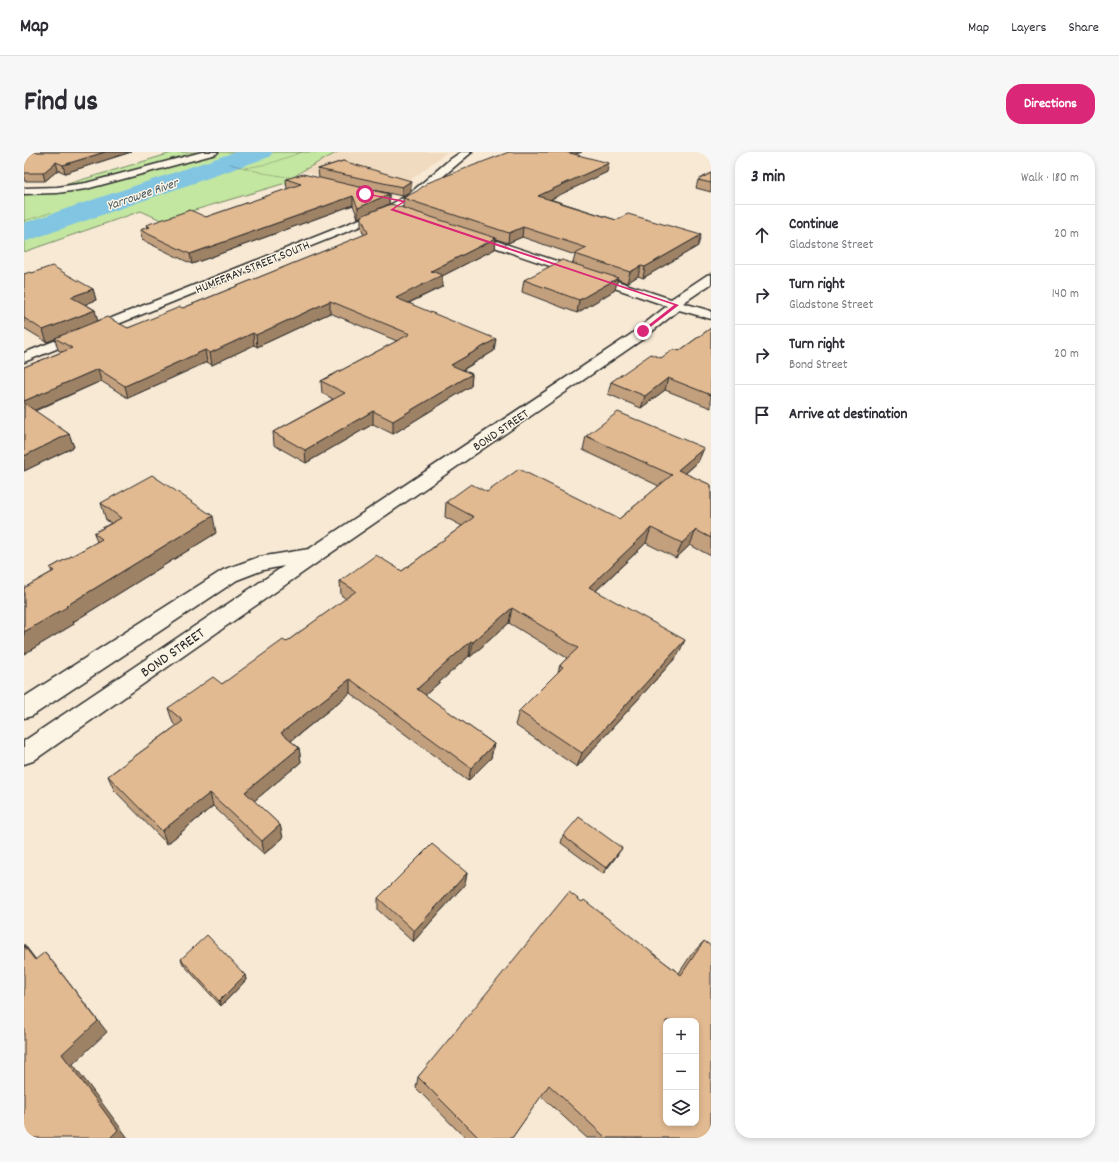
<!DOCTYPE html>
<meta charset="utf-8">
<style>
body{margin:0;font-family:Dekko,sans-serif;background:#f7f7f7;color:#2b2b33}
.controls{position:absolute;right:12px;bottom:12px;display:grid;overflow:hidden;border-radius:8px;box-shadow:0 2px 6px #0003}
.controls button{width:36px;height:36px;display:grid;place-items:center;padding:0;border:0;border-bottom:1px solid #e1e1e2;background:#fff;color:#2b2b33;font:20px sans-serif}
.stop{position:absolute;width:12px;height:12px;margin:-9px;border:3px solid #db2777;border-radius:50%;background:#fff}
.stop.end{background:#db2777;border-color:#fff;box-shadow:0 1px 4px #0008}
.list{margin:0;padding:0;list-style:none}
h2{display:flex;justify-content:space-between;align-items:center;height:52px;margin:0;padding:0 16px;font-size:17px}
h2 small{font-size:13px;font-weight:400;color:#7c7c81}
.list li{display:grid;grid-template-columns:26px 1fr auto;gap:12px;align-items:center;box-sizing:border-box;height:60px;padding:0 16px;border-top:1px solid #e1e1e2}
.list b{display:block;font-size:15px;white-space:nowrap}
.list p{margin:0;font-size:13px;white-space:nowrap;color:#7c7c81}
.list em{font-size:13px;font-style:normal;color:#7c7c81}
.icon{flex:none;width:22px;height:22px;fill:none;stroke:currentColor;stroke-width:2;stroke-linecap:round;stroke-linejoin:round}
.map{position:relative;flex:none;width:687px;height:986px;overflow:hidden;border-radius:16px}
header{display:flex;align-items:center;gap:24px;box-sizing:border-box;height:56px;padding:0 20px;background:#fff;border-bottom:1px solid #e1e1e2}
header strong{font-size:19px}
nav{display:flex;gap:22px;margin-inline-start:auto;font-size:14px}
.intro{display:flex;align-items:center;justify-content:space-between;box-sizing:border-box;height:96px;padding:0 24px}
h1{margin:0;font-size:28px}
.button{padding:10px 18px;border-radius:16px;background:#db2777;color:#fff;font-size:14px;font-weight:700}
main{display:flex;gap:24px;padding:0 24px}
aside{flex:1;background:#fff;border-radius:16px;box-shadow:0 2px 6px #0003}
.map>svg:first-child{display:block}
.built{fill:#f1dbc0}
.green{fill:#c3e6a0;stroke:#786}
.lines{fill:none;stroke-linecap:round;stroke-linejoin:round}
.river{fill:#82c5e3;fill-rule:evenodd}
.minor-casing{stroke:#2b2b2b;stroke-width:3}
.path{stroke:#2b2b2b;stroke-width:1;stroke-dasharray:0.5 1.5;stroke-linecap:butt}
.minor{fill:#fcf5e5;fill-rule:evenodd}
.wall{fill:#c2a07e;stroke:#2b2b2b}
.shaded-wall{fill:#9e8266;stroke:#2b2b2b}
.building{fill:#e2ba92;stroke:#2b2b2b;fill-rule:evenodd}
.route{fill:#db2777}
.labels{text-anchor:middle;stroke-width:3;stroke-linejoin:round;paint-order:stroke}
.far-water-label{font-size:13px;font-style:italic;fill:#455962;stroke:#fcf5e5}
.far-street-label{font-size:13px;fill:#2b2b2b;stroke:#fcf5e5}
.street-label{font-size:15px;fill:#2b2b2b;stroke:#fcf5e5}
</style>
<header>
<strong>Map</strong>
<nav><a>Map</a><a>Layers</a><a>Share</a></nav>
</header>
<div class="intro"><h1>Find us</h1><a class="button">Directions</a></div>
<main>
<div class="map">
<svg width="687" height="986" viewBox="0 0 687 986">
<rect width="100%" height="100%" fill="#f7e9d4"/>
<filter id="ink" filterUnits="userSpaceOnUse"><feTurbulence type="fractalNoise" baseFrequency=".025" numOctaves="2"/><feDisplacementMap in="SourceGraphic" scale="8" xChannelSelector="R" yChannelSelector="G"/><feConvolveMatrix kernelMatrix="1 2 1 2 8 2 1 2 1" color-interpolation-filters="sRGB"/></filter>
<g filter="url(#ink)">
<!-- built -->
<path class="built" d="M 314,0 L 423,0 L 366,44 L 278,19 Z"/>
<!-- green -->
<path class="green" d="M 151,0 L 314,0 L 278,19 L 262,31 L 137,68 L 117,59 L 0,100 L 0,41 L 30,36 Z"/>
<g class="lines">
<!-- river -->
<path class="river" d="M 211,0 L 249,0 L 245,5 L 0,90 L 0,71 Z"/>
<defs>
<path id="minor" d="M 178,0 L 194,0 L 192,2 L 62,37 L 33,41 L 0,42 L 0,36 L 33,35 L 62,31 Z
M 437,0 L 448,0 L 392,47 L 359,65 L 0,210 L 0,201 L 351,61 L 384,43 L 424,9 Z
M 442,79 L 647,147 L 683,123 L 687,122 L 687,132 L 659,151 L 687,159 L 687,167 L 655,158 L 616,189 L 304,403 L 9,609 L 0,612 L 0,589 L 260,414 L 239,418 L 213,428 L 8,564 L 0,566 L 0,545 L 199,418 L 235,405 L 285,397 L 606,183 L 643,154 L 438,84 L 436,82 L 438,80 Z"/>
</defs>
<!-- minor casing -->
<use href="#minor" class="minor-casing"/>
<!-- path -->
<path class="path" d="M 206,12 L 239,21 L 270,26
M 221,16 L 244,12 L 278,0
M 0,69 L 28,60"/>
<!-- minor -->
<use href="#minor" class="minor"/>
</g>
<!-- wall -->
<path class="wall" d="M 0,0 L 107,0 L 41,21 L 34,18 L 21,29 L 0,29 Z
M 551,2 L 583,20 L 526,47 L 674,94 L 619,126 L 614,124 L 603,131 L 593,127 L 591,138 L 553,161 L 498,140 L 500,128 L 549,111 L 551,103 L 498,85 L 484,91 L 472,87 L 471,97 L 418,124 L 418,135 L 385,151 L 470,199 L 439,218 L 448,222 L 447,234 L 369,282 L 349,272 L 282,311 L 250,293 L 249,280 L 309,247 L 298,241 L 297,229 L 373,189 L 306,161 L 233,195 L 230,193 L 188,213 L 183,210 L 104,246 L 77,229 L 11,259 L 45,282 L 50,295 L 0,319 L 0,215 L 38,200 L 34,198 L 31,187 L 23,190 L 0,176 L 0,122 L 8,121 L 69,137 L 72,148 L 61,152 L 71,158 L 73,169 L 104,176 L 159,156 L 340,83 L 337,75 L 337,65 L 334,66 L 329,53 L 168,112 L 118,88 L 116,78 L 123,76 L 122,73 L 182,65 L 264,37 L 263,37 L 262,27 L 295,26 L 294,17 L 319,9 L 387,39 L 378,44 L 336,35 L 365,42 L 365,52 L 346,61 L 379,56 L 379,46 Z
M 687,21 L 687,40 L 672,36 L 674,28 Z
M 687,176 L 687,256 L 641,238 L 617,256 L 584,242 L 587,230 L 637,206 L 655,199 Z
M 562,284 L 680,296 L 674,310 L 661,322 L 687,333 L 687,404 L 666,393 L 652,406 L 622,391 L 572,439 L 654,503 L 553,615 L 491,573 L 495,559 L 534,520 L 536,513 L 543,506 L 485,471 L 446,505 L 445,504 L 401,543 L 470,592 L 467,606 L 444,629 L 326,541 L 267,589 L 275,596 L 277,610 L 230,649 L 256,673 L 259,686 L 240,702 L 189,654 L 143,692 L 90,638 L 84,624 L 152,574 L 149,571 L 144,556 L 198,532 L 262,490 L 322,447 L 317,443 L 316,429 L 378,419 L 438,374 L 421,365 L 422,350 L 463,340 L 595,367 L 635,334 L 559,298 Z
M 77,351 L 192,381 L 49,470 L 50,472 L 0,502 L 0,436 L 28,420 L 26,416 L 73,390 L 70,381 L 87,371 L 82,368 Z
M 539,684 L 594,702 L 579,722 L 537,691 Z
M 443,721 L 441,732 L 389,790 L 354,758 L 354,746 Z
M 558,750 L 655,821 L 667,803 L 680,789 L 687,986 L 563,986 L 517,944 L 488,986 L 441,986 L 392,936 L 394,925 Z
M 157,807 L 221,823 L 222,828 L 197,854 L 159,812 Z"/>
<!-- shaded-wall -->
<path class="shaded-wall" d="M 81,0 L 107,0 L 41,21 L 39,13 Z
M 539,0 L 558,0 L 538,7 Z
M 32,10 L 34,18 L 21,29 L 19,21 Z
M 585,11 L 583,20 L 513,54 L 514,44 Z
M 387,29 L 387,39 L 378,44 L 378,35 Z
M 365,42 L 365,52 L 334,66 L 334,56 Z
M 329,44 L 329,53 L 168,112 L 166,102 Z
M 499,75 L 498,85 L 484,91 L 485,81 Z
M 677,83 L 674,94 L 619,126 L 621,115 Z
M 472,86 L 471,97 L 418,124 L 418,135 L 371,157 L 372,146 L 407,119 Z
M 617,114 L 614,124 L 603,131 L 606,120 Z
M 594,126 L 591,138 L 553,161 L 555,148 Z
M 69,137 L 72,148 L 50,157 L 47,145 Z
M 306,149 L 306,161 L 233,195 L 232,183 Z
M 71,158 L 74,170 L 31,186 L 31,187 L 23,190 L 19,178 Z
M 229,181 L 230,193 L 188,213 L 186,201 Z
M 472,187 L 470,199 L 426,225 L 427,213 Z
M 181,198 L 183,210 L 104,246 L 101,234 Z
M 74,217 L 77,229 L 2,262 L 0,256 L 0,249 Z
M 448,222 L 447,234 L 369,282 L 369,269 Z
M 644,226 L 641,238 L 617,256 L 621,244 Z
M 349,259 L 349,272 L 282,311 L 281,298 Z
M 45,282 L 50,295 L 0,319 L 0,304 Z
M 680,296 L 674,310 L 648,333 L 654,318 Z
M 189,364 L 192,381 L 49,470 L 50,472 L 0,502 L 0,480 L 42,454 Z
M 627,376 L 622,391 L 560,450 L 565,435 Z
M 672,378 L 666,393 L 652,406 L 658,391 Z
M 488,456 L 485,471 L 446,505 L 449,490 Z
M 661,488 L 654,503 L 553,615 L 558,601 Z
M 447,489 L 445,504 L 391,552 L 393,537 Z
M 326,527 L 326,541 L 259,595 L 257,581 Z
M 470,592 L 467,606 L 444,629 L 447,616 Z
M 275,596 L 277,610 L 224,654 L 221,640 Z
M 186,641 L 189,654 L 143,692 L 138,679 Z
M 256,673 L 259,686 L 240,702 L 238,689 Z
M 598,696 L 594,702 L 579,722 L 582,716 Z
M 443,721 L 441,732 L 389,790 L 390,779 Z
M 0,792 L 22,821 L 11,808 L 0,794 Z
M 21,800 L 83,880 L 49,912 L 104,986 L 86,986 L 38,902 Z
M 221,823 L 222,828 L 197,854 L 195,849 Z"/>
<!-- building -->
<path class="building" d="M 0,0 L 81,0 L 39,13 L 32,10 L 19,21 L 0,21 Z
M 485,0 L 542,0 L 585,11 L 514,44 L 592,68 L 604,62 L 677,83 L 621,115 L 617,114 L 606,120 L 551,102 L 563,96 L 499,75 L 485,81 L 379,46 L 393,39 L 403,31 Z
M 319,9 L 387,29 L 378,35 L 294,17 Z
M 687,21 L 687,31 L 674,28 Z
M 279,22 L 365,42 L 334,56 L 329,44 L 166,102 L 116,78 L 126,75 L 122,73 L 166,58 L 182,65 L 277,32 L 262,27 Z
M 367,52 L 472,86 L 407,119 L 418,123 L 372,146 L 472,187 L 427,213 L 448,222 L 369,269 L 349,259 L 281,298 L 249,280 L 321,241 L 297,229 L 386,182 L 306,149 L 232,183 L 229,181 L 186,201 L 181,198 L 101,234 L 74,217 L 0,249 L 0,215 L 48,196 L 31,186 L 83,165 L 104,176 L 156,155 L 159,156 L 344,81 L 337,64 Z
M 538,108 L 594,126 L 555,148 L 500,128 Z
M 28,114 L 69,137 L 47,145 L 71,158 L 19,178 L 0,166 L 0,122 L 6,120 L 8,121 Z
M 687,176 L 687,243 L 644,226 L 621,244 L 587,230 L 627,202 L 637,206 L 650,197 L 655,199 Z
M 0,251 L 45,282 L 0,304 Z
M 594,260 L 680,296 L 654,318 L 687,333 L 687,386 L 672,378 L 658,391 L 627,376 L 565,435 L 661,488 L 558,601 L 495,559 L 539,515 L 536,513 L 554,496 L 488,456 L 449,490 L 447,489 L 393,537 L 470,592 L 447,616 L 326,527 L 257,581 L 275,596 L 221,640 L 256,673 L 238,689 L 186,641 L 138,679 L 84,624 L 159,569 L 144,556 L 189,525 L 198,532 L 259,488 L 262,490 L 332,439 L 316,429 L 352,403 L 378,419 L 450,365 L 422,350 L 447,332 L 463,340 L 495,317 L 595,367 L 648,323 L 562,284 Z
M 128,323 L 189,364 L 42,454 L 43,455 L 0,480 L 0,436 L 30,419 L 26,416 L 78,387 L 70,381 L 97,366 L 77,351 Z
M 555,665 L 598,696 L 582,716 L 539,684 Z
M 408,692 L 443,721 L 390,779 L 354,746 Z
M 545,740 L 558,750 L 560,748 L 657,823 L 680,789 L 687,794 L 687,986 L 582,986 L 525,933 L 488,986 L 455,986 L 394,925 ZM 642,869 L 672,869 L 672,971 L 642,971 Z
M 183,783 L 221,823 L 195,849 L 157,807 Z
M 0,794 L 11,808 L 21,800 L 74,869 L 38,902 L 94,978 L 86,986 L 0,986 Z"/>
</g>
<!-- route -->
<path class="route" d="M 341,41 L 382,49 L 370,57 L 655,153 L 620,180 L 617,180 L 617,179 L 650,153 L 366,58 L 378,50 L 340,42 Z"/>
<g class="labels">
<!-- far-water labels -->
<g class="far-water-label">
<text transform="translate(118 41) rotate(-19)" y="5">Yarrowee River</text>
</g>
<!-- far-street labels -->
<g class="far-street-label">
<text transform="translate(228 114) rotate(-22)" y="5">HUMFFRAY STREET SOUTH</text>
<text transform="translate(476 277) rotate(-34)" y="5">BOND STREET</text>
</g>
<!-- street labels -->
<g class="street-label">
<text transform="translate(148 500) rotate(-35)" y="5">BOND STREET</text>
</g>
</g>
</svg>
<div class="controls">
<button>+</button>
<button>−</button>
<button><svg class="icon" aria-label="layers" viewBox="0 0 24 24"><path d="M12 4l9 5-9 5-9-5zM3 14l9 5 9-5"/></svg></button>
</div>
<div class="stop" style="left:341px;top:42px"></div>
<div class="stop end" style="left:619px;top:179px"></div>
</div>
<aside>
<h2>3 min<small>Walk · 180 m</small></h2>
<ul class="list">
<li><svg class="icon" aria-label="ahead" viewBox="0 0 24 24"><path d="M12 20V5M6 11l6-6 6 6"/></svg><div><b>Continue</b><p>Gladstone Street</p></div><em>20 m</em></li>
<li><svg class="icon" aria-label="right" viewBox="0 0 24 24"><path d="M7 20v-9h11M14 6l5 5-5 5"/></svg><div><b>Turn right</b><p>Gladstone Street</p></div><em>140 m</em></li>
<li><svg class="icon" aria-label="right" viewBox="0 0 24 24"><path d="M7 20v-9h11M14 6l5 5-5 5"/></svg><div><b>Turn right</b><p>Bond Street</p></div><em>20 m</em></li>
<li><svg class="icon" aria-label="arrive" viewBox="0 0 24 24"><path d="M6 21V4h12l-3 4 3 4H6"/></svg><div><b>Arrive at destination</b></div></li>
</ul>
</aside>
</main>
